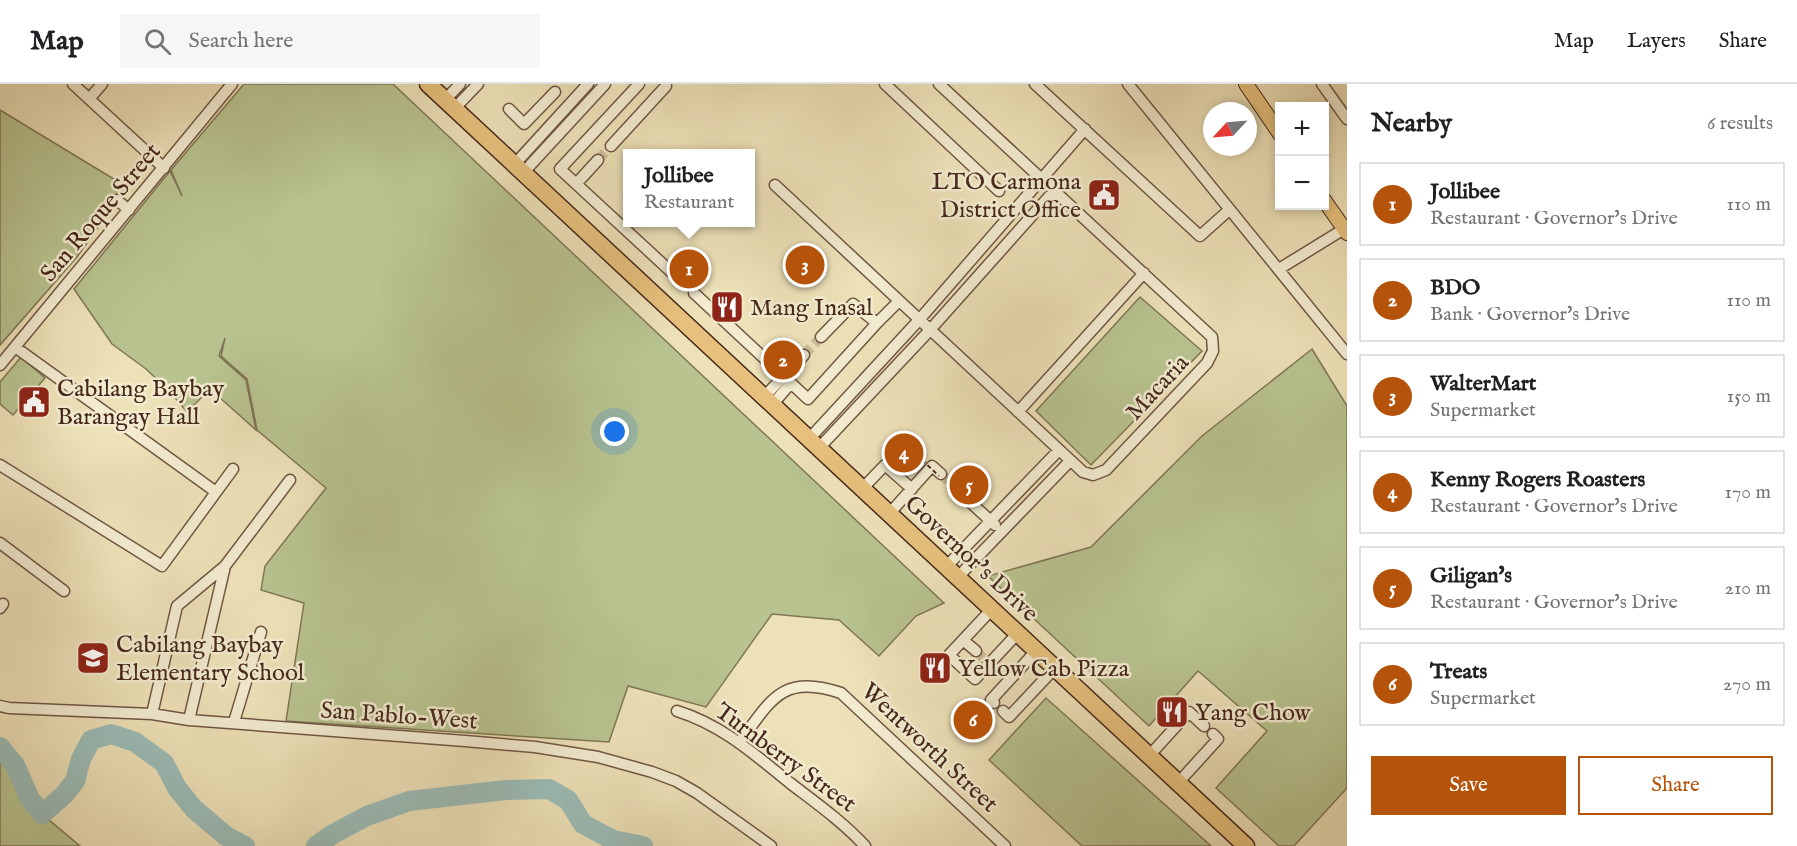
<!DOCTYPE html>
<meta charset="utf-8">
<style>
body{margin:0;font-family:"IM FELL English",serif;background:#f6f6f6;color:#202124}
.controls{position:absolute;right:18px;top:18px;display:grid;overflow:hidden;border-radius:0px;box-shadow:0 3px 9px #0003}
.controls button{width:54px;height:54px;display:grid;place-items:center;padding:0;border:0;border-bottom:2px solid #e0e0e0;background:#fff;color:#202124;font:30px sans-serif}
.compass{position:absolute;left:1203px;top:18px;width:54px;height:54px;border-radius:50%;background:#fff;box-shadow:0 3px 9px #0003;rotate:244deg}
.you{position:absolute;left:615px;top:348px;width:21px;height:21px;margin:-15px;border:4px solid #fff;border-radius:50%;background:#1a73e8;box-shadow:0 0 0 9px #1a73e833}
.badge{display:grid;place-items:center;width:39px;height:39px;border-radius:50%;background:#b45309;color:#fff;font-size:20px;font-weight:700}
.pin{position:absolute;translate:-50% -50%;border:3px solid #fff;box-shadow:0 2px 6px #0006}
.popup{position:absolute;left:623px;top:65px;width:132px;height:78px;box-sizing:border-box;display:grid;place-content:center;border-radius:0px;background:#fff;filter:drop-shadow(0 2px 4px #0005);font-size:20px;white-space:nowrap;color:#757577}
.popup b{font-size:22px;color:#202124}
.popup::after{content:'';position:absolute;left:50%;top:100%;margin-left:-12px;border:12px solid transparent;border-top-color:#fff}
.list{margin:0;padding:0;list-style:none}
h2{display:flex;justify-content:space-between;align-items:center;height:78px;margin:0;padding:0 24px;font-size:26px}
h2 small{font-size:20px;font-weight:400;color:#757577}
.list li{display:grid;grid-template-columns:39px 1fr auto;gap:18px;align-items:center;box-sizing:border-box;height:84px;margin:0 12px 12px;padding:0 12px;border:2px solid #e0e0e0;border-radius:0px}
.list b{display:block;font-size:22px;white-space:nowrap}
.list p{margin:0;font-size:20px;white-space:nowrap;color:#757577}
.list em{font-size:20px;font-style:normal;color:#757577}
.actions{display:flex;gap:12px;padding:18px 24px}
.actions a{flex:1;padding:14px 0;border:2px solid #b45309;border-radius:0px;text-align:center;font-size:21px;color:#b45309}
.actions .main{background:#b45309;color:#fff}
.icon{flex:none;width:33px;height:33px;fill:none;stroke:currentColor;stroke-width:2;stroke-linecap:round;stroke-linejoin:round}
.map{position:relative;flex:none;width:1347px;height:762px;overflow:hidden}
header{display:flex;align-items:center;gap:36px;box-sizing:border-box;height:84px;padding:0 30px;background:#fff;border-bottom:2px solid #e0e0e0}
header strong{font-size:28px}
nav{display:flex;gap:33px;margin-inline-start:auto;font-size:21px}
.search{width:420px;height:54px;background:#f6f6f6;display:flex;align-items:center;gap:15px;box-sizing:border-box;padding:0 21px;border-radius:0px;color:#757577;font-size:22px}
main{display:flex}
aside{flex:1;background:#fff}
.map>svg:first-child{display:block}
.green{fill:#b8c38f;stroke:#807656;stroke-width:1.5}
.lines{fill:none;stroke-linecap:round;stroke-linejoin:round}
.river{stroke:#9bbcb7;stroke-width:20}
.minor-tunnel{stroke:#ccbc99;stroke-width:10;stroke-dasharray:10 5;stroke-linecap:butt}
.minor-casing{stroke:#705643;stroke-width:13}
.major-casing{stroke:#47281c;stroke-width:16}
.highway-casing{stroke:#47281c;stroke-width:19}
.minor{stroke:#f3ecd1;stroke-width:10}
.major{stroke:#e6c07c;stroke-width:14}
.highway{stroke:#e6c07c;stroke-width:16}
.path-bridge{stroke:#47281c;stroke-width:2;stroke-dasharray:4.5 3;stroke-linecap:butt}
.labels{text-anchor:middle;stroke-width:5;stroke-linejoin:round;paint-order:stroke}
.poi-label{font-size:24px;fill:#47281c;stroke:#f3ecd1;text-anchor:start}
.street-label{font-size:24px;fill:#47281c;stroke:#f3ecd1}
</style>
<header>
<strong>Map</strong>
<div class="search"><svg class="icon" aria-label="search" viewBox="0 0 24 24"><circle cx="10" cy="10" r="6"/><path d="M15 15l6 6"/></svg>Search here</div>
<nav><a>Map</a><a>Layers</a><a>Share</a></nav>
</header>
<main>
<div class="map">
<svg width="1347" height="762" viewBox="0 0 1347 762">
<rect width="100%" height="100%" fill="#ede1b8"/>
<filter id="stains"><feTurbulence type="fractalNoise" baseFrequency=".00333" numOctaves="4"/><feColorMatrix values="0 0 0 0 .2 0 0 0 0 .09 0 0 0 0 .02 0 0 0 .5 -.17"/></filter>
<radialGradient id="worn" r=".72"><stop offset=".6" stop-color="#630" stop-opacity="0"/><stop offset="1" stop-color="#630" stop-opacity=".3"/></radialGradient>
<!-- green -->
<path class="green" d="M 244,0 L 393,0 L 944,519 L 916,532 L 879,572 L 839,536 L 772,530 L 706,623 L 628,602 L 609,658 L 286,637 L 304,519 L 261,506 L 265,482 L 326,404 L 257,346 L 247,295 L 221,272 L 225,254 L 219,272 L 246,296 L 256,346 L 210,305 L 187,328 L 170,308 L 146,285 L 112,260 L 74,205 L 170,87 L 182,112 L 171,86 Z
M 0,26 L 127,103 L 77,173 L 0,261 Z
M 1140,213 L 1202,267 L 1091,381 L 1036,327 Z
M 1312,265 L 1347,322 L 1347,704 L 1294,762 L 1279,762 L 1216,704 L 1267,647 L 1198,587 L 1149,642 L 988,492 L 1091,463 L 1202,352 Z
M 21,273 L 45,294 L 13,331 L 0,320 L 0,298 Z
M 1046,614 L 1211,762 L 1082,762 L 989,676 Z
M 0,663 L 15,681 L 30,716 L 42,730 L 80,762 L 0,762 Z"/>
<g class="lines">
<!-- river -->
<path class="river" d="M 0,663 L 15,681 L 30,715 L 42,730 L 64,711 L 75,697 L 81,675 L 91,656 L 111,650 L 135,658 L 164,679 L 177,704 L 194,725 L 226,752 L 245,762
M 316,762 L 333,750 L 367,732 L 409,717 L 506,706 L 549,705 L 568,716 L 583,740 L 613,756 L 643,762"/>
<!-- minor-tunnel -->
<path class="minor-tunnel" d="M 598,76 L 611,62
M 680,196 L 694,209
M 804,271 L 821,253
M 941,390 L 969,417
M 976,567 L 984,575"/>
<defs>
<path id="minor" d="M 73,0 L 164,84
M 639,0 L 560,85 L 680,196
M 885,0 L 999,107
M 1035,0 L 1200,152 L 1229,126
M 1128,0 L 1347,270
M 1322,0 L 1347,35
M 89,15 L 102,0
M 445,16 L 460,0
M 454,25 L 478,0
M 509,25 L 524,40 L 555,8
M 611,62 L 666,2
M 514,81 L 588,0
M 523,89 L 605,0
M 576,100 L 598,76
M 775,101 L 1083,388 L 1093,391 L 1106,386 L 1207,279 L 1213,267 L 1212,253 L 939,0
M 117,116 L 129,126
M 1279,185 L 1344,145
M 694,209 L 808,315 L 877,239 L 853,220 L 821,253
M 877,239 L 899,217
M 15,263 L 216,408
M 0,281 L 232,0
M 764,313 L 804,271
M 772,321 L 791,299
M 1018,328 L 1144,189
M 809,355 L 919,236 L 1085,45
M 819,364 L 930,246 L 1054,107
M 0,381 L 162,482 L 233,385
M 862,405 L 885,381 L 912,405
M 969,417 L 995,441
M 889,430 L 932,382 L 941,390
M 0,459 L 64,507
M 946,483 L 1059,366
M 957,494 L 1070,377
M 0,524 L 3,520
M 992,525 L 949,571 L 975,595 L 1018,549
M 963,556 L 976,567
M 994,619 L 991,616 L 1036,567
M 0,622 L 9,624 L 152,630 L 189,636 L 465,657 L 535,663 L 598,673 L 652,688 L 676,697 L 697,709 L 771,762
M 677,627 C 722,641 754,670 790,699 C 816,719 843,738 865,762
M 1003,627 L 1009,633 L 1055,584
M 152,630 L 177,522 L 225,482 L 290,396
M 189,636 L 225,482
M 234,638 L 261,548
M 739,659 C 771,616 782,589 841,609 L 1005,762
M 1149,672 L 1189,628 L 1204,642
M 1178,699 L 1218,655 L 1213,650"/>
<path id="major" d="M 1246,0 L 1280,50
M 1324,116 L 1347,149"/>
<path id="highway" d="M 428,0 L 1246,762"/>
</defs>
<!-- minor casing -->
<use href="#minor" class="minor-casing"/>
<!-- major casing -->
<use href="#major" class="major-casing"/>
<!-- highway casing -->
<use href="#highway" class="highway-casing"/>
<!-- minor -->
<use href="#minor" class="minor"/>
<!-- major -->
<use href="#major" class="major"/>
<!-- highway -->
<use href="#highway" class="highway"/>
<!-- path-bridge -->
<path class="path-bridge" d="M 922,376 L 939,392"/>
</g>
<!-- icons -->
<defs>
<symbol id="civic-square" viewBox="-11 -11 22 22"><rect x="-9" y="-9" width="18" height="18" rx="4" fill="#8f2418" stroke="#f3ecd1"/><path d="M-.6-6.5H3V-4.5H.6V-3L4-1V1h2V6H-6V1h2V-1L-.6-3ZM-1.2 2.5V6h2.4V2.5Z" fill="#fff"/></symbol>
<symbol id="restaurant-square" viewBox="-11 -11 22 22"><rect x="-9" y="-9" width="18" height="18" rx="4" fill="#8f2418" stroke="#f3ecd1"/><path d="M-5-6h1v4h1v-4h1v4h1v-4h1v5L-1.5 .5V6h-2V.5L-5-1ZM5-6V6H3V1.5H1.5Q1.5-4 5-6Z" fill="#fff"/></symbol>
<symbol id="school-square" viewBox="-11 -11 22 22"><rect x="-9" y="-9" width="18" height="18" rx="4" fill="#8f2418" stroke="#f3ecd1"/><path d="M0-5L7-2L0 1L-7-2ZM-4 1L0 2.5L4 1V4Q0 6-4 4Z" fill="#fff"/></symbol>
</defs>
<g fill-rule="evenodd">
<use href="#civic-square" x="1085" y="92" width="38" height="38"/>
<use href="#restaurant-square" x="708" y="204" width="38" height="38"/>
<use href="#civic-square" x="15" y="299" width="38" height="38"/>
<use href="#school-square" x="74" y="555" width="38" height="38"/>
<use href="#restaurant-square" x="916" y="565" width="38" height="38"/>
<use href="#restaurant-square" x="1153" y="609" width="38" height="38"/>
</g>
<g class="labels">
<!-- poi labels -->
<g class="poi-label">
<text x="1081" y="105" text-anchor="end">LTO Carmona<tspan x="1081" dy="28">District Office</tspan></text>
<text x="750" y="231">Mang Inasal</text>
<text x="57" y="312">Cabilang Baybay<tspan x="57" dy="28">Barangay Hall</tspan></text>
<text x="116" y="568">Cabilang Baybay<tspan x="116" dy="28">Elementary School</tspan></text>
<text x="958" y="592">Yellow Cab Pizza</text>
<text x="1195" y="636">Yang Chow</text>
</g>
<!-- street labels -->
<g class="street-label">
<text transform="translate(100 128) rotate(-50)" y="8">San Roque Street</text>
<text transform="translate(1157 303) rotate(-47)" y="8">Macaria</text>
<text transform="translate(972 474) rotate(43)" y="8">Governor's Drive</text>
<text transform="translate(399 631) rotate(4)" y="8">San Pablo-West</text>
<text transform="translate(930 663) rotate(43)" y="8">Wentworth Street</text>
<text transform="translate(786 673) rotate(36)" y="8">Turnberry Street</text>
</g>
</g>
<rect width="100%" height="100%" filter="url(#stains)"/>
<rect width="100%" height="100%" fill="url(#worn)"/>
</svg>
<div class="controls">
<button>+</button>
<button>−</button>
</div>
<svg class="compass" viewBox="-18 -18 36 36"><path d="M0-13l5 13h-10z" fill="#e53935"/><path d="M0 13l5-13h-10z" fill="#757577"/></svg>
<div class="you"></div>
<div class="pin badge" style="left:689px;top:185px">1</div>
<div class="popup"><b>Jollibee</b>Restaurant</div>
<div class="pin badge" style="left:783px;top:276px">2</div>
<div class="pin badge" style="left:805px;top:181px">3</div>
<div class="pin badge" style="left:904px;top:369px">4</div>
<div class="pin badge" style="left:969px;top:401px">5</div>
<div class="pin badge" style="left:973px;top:636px">6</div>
</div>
<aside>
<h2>Nearby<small>6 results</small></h2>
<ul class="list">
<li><span class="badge">1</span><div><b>Jollibee</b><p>Restaurant · Governor's Drive</p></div><em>110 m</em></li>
<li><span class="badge">2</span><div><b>BDO</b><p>Bank · Governor's Drive</p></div><em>110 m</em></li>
<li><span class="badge">3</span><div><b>WalterMart</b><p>Supermarket</p></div><em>150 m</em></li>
<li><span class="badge">4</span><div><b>Kenny Rogers Roasters</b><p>Restaurant · Governor's Drive</p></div><em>170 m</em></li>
<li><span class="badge">5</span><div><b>Giligan's</b><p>Restaurant · Governor's Drive</p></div><em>210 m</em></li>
<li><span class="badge">6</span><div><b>Treats</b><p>Supermarket</p></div><em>270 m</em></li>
</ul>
<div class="actions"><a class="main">Save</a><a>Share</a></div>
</aside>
</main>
